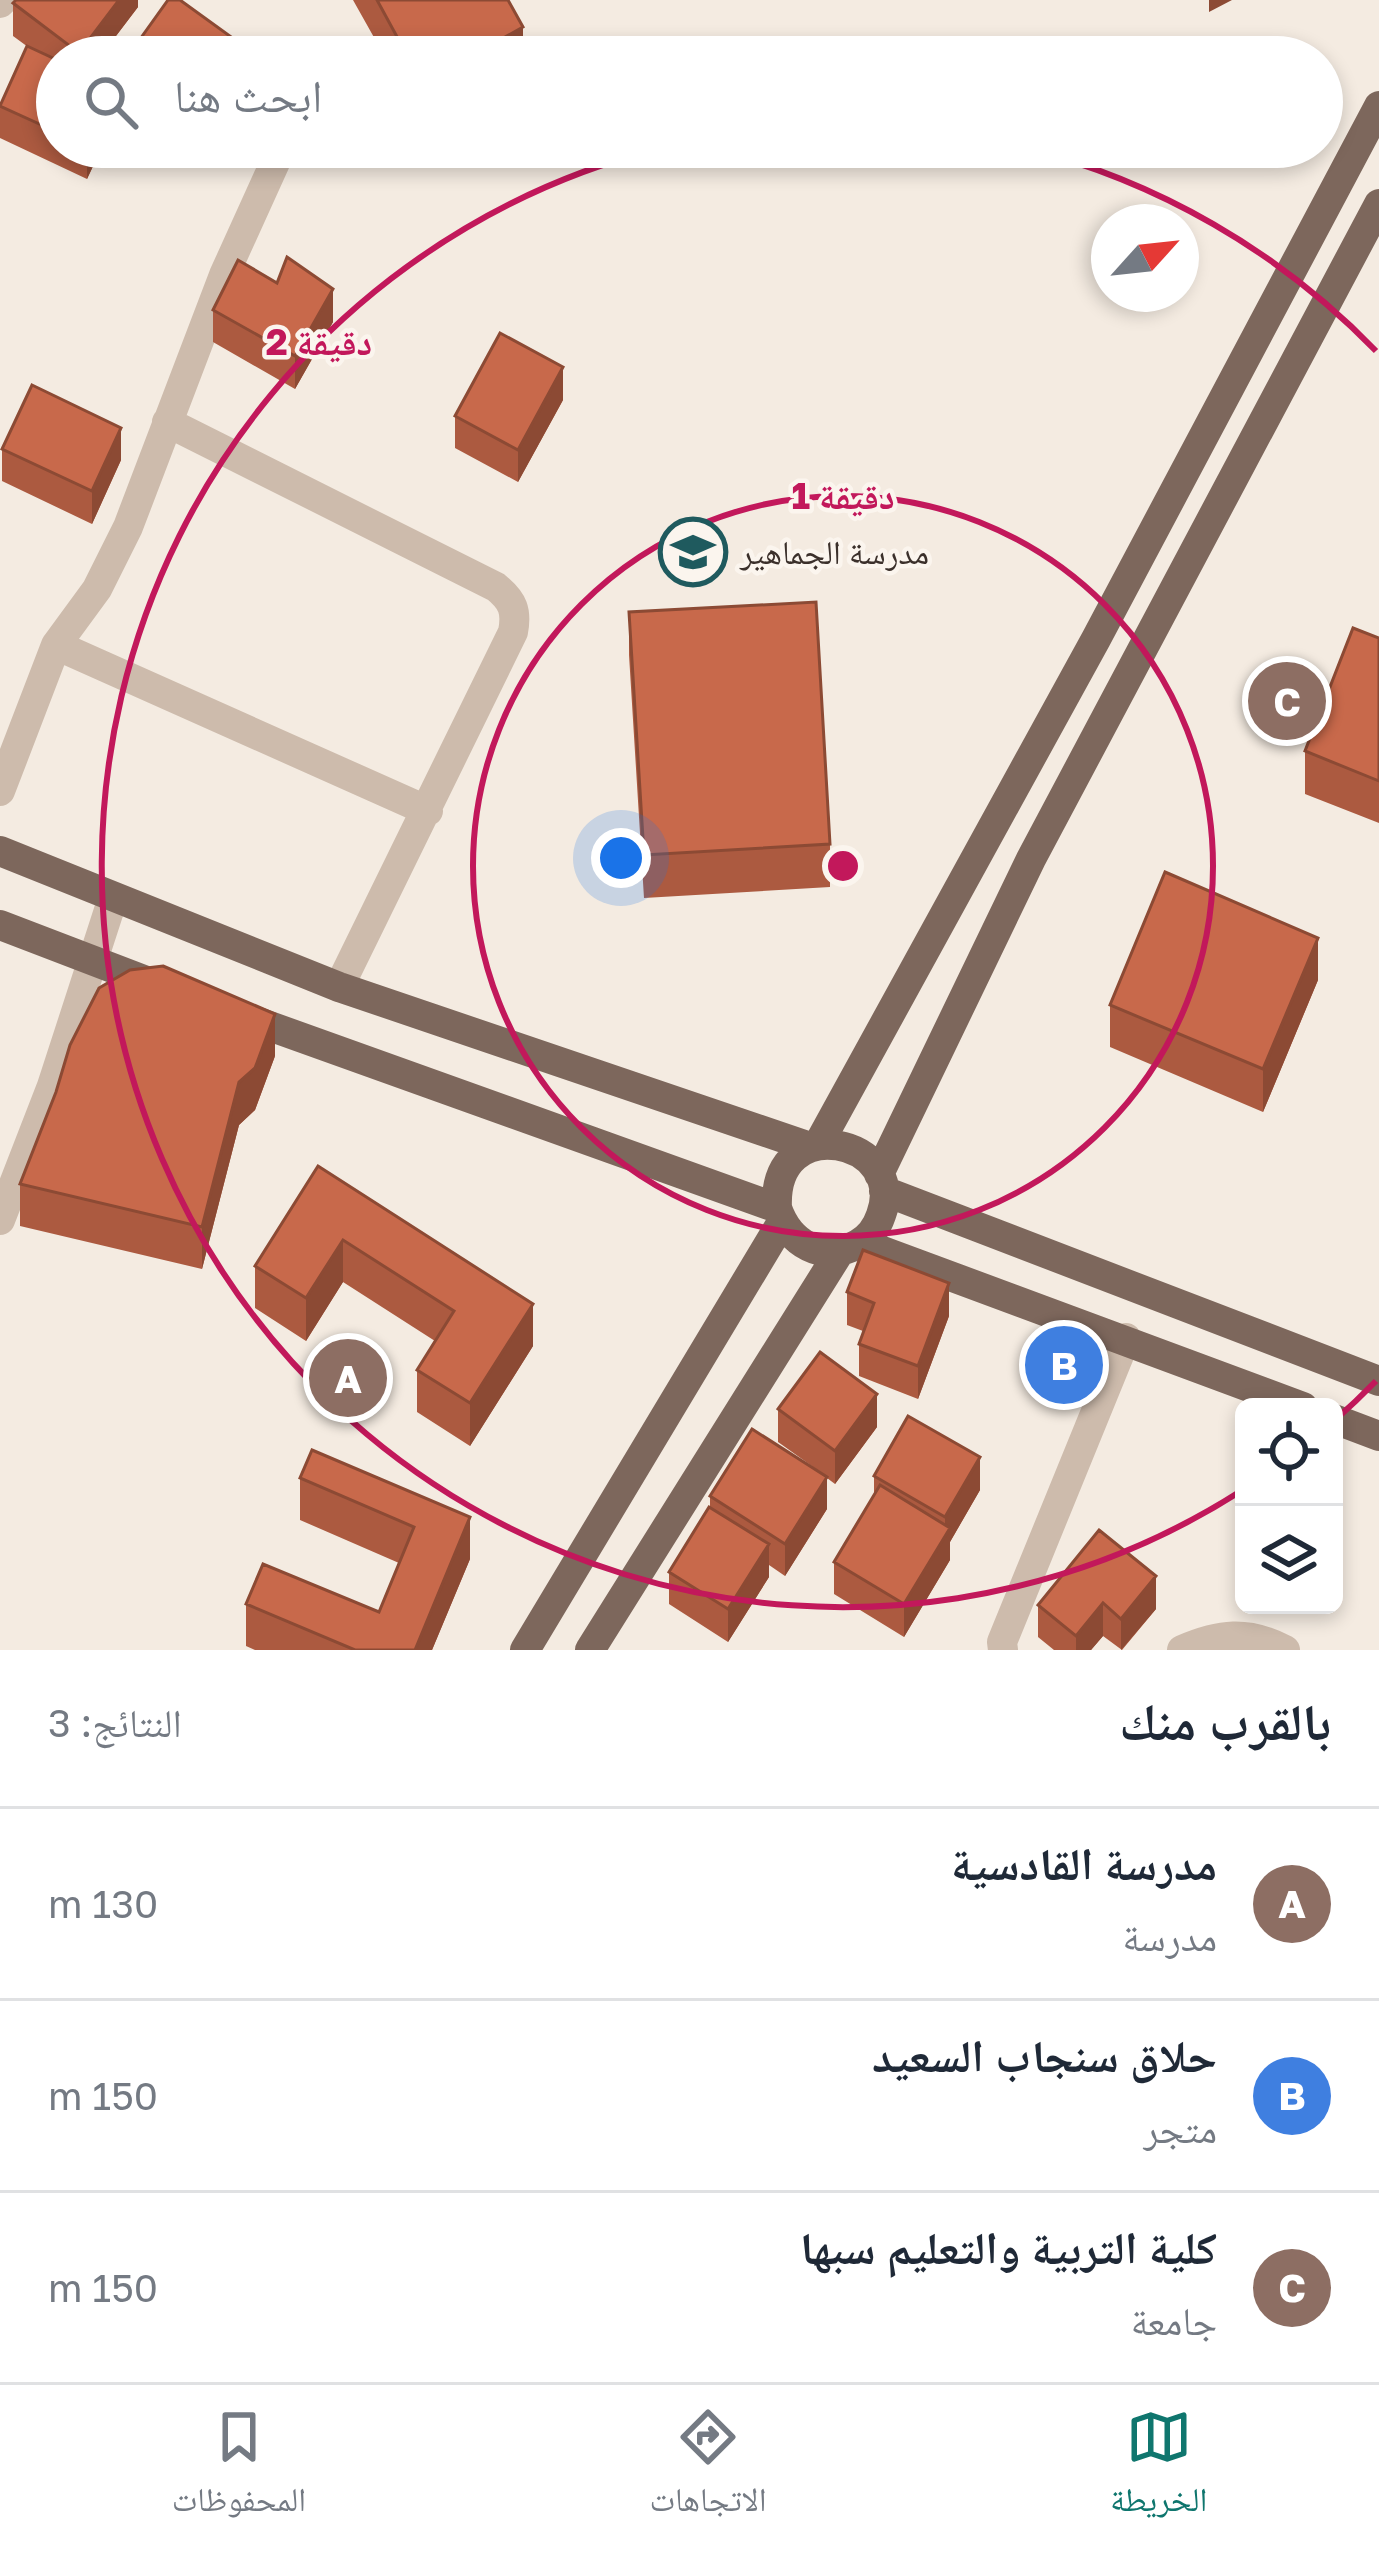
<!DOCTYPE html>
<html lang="ar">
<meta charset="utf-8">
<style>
body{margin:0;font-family:"Golos Text","Noto Naskh Arabic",sans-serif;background:#f2f2f3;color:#1f2937;direction:rtl}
.controls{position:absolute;right:36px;bottom:36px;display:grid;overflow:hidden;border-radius:18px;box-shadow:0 6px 18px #0003}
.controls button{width:108px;height:108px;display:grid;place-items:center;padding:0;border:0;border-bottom:3px solid #e0e1e3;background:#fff;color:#1f2937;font:60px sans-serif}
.compass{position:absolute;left:1091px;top:204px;width:108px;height:108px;border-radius:50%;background:#fff;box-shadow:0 6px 18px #0003;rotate:63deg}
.you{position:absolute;left:621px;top:858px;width:42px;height:42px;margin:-30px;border:9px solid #fff;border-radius:50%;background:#1a73e8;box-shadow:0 0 0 18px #1a73e833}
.badge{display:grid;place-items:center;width:78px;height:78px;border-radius:50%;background:#0f766e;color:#fff;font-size:39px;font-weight:700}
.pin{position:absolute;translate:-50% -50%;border:6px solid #fff;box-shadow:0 3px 12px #0006}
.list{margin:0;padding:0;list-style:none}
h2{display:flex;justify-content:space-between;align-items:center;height:156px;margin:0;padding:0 48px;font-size:51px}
h2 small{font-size:39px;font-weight:400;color:#747a83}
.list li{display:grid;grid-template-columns:78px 1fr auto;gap:36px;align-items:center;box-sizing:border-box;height:192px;padding:0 48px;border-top:3px solid #e0e1e3}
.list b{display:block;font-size:45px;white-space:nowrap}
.list p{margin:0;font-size:39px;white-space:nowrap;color:#747a83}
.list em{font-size:39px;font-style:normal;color:#747a83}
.icon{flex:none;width:66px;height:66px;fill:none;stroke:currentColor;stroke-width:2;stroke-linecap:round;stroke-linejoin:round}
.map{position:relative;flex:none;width:1379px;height:1650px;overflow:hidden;direction:ltr}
.search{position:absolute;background:#fff;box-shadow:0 6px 18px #0003;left:36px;right:36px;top:36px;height:132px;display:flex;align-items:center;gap:30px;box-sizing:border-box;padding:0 42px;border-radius:66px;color:#747a83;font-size:45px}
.sheet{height:732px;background:#fff}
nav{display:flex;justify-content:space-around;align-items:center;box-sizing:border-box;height:168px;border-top:3px solid #e0e1e3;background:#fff;font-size:33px;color:#747a83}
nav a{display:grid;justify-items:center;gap:6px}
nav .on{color:#0f766e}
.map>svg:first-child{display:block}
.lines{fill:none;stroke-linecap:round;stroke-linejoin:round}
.minor{stroke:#cdbbac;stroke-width:30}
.primary{stroke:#7d675c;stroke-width:30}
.wall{fill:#ac5a40}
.shaded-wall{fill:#8c4a34}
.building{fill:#c8694b;stroke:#8c4a34;stroke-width:3}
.ring{fill:none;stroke:#c2185b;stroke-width:6}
.labels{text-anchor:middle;stroke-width:9;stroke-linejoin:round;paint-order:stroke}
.poi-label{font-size:33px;fill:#3b302b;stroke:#fbf5ee;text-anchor:start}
.centre{fill:#c2185b;stroke:#fbf5ee;stroke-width:6}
.ring-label{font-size:36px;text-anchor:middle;font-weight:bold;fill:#c2185b;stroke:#fbf5ee;stroke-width:9;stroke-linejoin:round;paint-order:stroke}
</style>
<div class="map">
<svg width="1379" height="1650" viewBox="0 0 1379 1650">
<rect width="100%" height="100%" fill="#f4ebe1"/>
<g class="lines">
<!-- minor -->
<path class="minor" d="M 0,3 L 3,0
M 167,422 L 496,587 C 513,601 517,611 513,632 L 339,987
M 56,645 L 428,811
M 0,791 L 56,645 L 97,589 L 128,527 L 224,275 L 282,147
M 0,1220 L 52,1086 L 113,898
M 1003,1650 L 1002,1642 L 1126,1338
M 1182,1650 C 1219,1634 1247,1630 1285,1650"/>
<!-- primary -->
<path class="primary" d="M 0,851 L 339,987 L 810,1147
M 0,925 L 162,987
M 236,1014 L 777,1208 C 789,1243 823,1264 858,1244 C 869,1238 877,1227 881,1215 C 909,1139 772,1108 777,1208
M 818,1145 L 1096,639 L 1379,106
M 879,1174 L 1031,859 L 1379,204
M 884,1191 L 1379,1381
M 861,1243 L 1303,1407
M 1334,1419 L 1379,1436
M 525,1650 L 782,1222
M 590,1650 L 840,1251"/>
</g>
<!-- wall -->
<path class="wall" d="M 138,0 L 138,7 L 100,57 L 57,57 L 57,147 L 102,147 L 87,179 L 0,138 L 0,105 L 28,47 L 13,36 L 13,3 Z
M 353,0 L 508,0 L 523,57 L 385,57 Z
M 277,283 L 333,322 L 295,389 L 213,342 L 213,310 Z
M 563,400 L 518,482 L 455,448 L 455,416 Z
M 2,449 L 121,460 L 92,524 L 2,481 Z
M 629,612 L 830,844 L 830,887 L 644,898 L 629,655 Z
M 1379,638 L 1379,823 L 1305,794 L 1305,751 Z
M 1318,980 L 1263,1112 L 1110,1047 L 1110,1005 Z
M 275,1056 L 255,1110 L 239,1125 L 202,1269 L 20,1226 L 20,1184 Z
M 318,1166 L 533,1346 L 470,1446 L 417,1412 L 417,1370 L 435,1341 L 343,1282 L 306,1341 L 255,1308 L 255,1266 Z
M 847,1292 L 949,1316 L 918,1399 L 859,1376 L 859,1344 L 863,1331 L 847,1325 Z
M 778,1409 L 877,1427 L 835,1484 L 827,1478 L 827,1509 L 785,1576 L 769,1565 L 769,1577 L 728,1642 L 669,1604 L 669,1572 L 710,1508 L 710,1496 L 816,1469 L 778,1442 Z
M 312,1450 L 470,1559 L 432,1650 L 255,1650 L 246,1646 L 246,1604 L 379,1612 L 399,1563 L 300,1520 L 300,1478 Z
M 874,1476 L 980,1490 L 950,1542 L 950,1560 L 904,1637 L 834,1594 L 834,1562 L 874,1495 Z
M 1099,1530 L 1156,1609 L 1122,1650 L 1103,1636 L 1091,1650 L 1054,1650 L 1038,1637 L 1038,1605 Z"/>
<!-- shaded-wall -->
<path class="shaded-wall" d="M 119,0 L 138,0 L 138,7 L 100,57 L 79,57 L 79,53 Z
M 1209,0 L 1232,0 L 1209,12 Z
M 523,27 L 523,57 L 480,57 L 480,51 Z
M 234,39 L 234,57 L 221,57 Z
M 87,147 L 102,147 L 87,179 Z
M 333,289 L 333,322 L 295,389 L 295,356 Z
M 563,367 L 563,400 L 518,482 L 518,450 Z
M 121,428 L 121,460 L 92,524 L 92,491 Z
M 1318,938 L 1318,980 L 1263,1112 L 1263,1069 Z
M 275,1014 L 275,1056 L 255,1110 L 239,1125 L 202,1269 L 202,1227 L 239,1082 Z
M 343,1240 L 343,1282 L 306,1341 L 306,1298 Z
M 949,1283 L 949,1316 L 918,1399 L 918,1366 Z
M 533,1304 L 533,1346 L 470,1446 L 470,1403 Z
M 877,1394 L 877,1427 L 835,1484 L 835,1451 Z
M 980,1457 L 980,1490 L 950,1542 L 950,1560 L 904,1637 L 904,1604 L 945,1536 L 945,1517 Z
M 827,1477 L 827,1509 L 785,1576 L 785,1544 Z
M 470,1517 L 470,1559 L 432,1650 L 415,1650 Z
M 769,1544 L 769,1577 L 728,1642 L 728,1609 Z
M 1156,1576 L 1156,1609 L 1121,1650 L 1121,1619 Z
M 1103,1603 L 1103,1636 L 1091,1650 L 1076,1650 L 1076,1636 Z"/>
<!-- building -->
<path class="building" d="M 16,0 L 119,0 L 79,53 L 13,3 Z
M 168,0 L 180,0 L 234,39 L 221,57 L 128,56 Z
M 377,0 L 508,0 L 523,27 L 480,51 L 483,57 L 408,57 Z
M 27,46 L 57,60 L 57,132 L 0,106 Z
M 287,257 L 333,289 L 295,356 L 213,310 L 238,260 L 277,283 Z
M 500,333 L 563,367 L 518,450 L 455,416 Z
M 32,385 L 121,428 L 92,491 L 2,449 Z
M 816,602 L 830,844 L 644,855 L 629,612 Z
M 1353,628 L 1379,638 L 1379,781 L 1305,751 Z
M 1165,872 L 1318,938 L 1263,1069 L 1110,1005 Z
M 163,966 L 275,1014 L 255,1068 L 239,1082 L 202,1227 L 20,1184 L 56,1092 L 70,1045 L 99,988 L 130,970 Z
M 318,1166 L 533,1304 L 470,1403 L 417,1370 L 454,1311 L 343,1240 L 306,1298 L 255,1266 Z
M 863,1250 L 949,1283 L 918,1366 L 859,1344 L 874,1303 L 847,1292 Z
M 820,1352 L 877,1394 L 835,1451 L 778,1409 Z
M 908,1416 L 980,1457 L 945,1517 L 874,1476 Z
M 752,1429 L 827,1477 L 785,1544 L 710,1496 Z
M 312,1450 L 470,1517 L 415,1650 L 355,1650 L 246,1604 L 263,1564 L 379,1612 L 414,1527 L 300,1478 Z
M 880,1485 L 950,1528 L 904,1604 L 834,1562 Z
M 709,1507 L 769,1544 L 728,1609 L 669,1572 Z
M 1099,1530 L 1156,1576 L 1121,1619 L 1103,1603 L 1076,1636 L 1038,1605 Z"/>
<!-- distance rings -->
<g class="ring">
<circle cx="843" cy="866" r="370"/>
<path d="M1376 1381A741 741 0 0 1 1334 1421M1241 1491A741 741 0 1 1 664 147M1022 147A741 741 0 0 1 1376 351"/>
</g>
<!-- icons -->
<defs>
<symbol id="school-ring" viewBox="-11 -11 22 22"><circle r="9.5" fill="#fbf5ee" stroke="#1f5a5e" stroke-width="1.5"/><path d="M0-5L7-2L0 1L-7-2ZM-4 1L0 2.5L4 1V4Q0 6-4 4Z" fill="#1f5a5e"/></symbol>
</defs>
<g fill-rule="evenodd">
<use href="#school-ring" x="655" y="514" width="76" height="76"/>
</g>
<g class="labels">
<!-- poi labels -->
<g class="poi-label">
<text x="740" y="564">مدرسة الجماهير</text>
</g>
</g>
<circle cx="843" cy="866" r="18" class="centre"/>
<g class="ring-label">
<text x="319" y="355">2 دقيقة</text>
<text x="843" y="509">1 دقيقة</text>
</g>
</svg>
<div class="controls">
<button><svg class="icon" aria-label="locate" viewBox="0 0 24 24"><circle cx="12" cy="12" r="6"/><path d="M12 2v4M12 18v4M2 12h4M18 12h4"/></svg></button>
<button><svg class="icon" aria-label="layers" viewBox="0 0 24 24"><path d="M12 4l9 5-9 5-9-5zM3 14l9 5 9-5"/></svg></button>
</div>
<svg class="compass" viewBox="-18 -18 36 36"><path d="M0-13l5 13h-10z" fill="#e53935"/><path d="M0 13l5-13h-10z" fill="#747a83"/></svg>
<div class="you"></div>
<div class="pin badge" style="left:348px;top:1378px;background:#8d6e63">A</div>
<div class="pin badge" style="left:1064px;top:1365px;background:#3f7fe0">B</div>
<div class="pin badge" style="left:1287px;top:701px;background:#8d6e63">C</div>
<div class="search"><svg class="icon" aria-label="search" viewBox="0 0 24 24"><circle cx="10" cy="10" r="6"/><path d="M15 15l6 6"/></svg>ابحث هنا</div>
</div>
<section class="sheet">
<h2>بالقرب منك<small>النتائج: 3</small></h2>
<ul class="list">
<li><span class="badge" style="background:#8d6e63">A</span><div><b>مدرسة القادسية</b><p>مدرسة</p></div><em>130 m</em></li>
<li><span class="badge" style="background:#3f7fe0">B</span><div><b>حلاق سنجاب السعيد</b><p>متجر</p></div><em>150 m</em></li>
<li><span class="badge" style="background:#8d6e63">C</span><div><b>كلية التربية والتعليم سبها</b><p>جامعة</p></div><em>150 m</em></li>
</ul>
</section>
<nav>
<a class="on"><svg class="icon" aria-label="map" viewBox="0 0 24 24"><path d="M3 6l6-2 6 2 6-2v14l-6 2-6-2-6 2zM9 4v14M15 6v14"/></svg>الخريطة</a>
<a><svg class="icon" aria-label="directions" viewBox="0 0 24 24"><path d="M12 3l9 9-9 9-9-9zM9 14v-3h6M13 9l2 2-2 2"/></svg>الاتجاهات</a>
<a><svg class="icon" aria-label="saved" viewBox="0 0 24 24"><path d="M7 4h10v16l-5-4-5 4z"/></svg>المحفوظات</a>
</nav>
